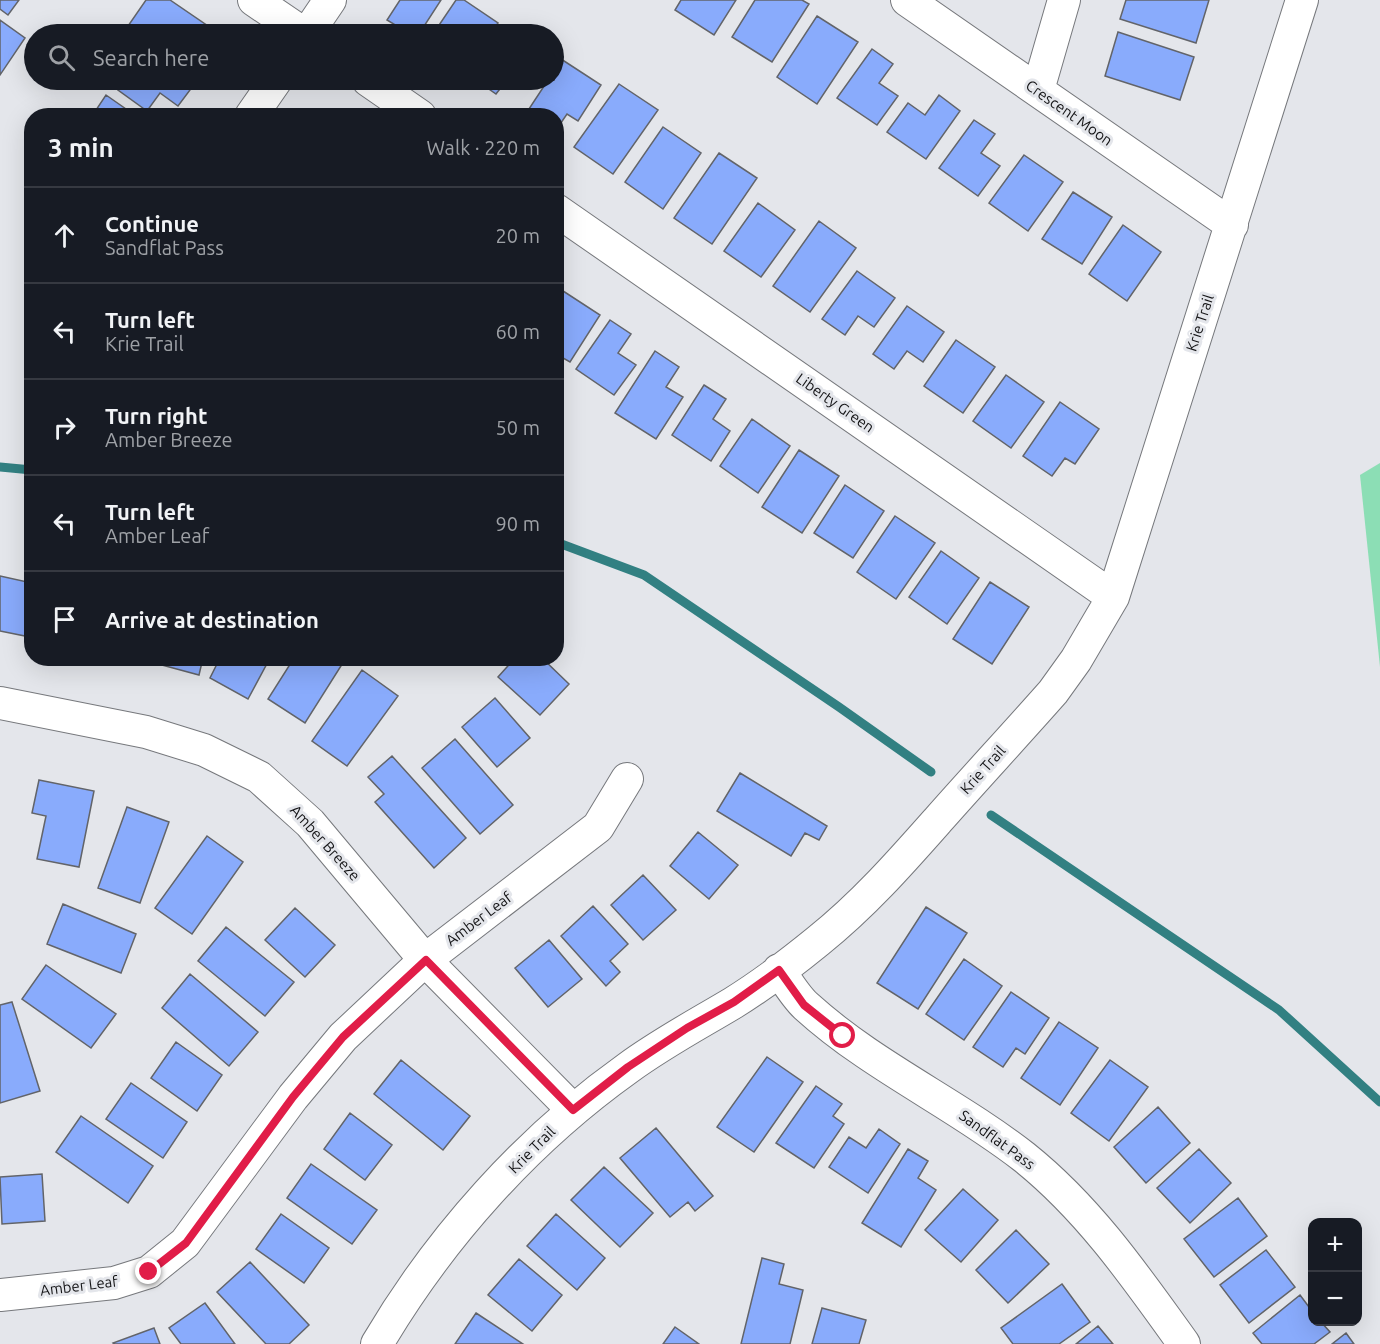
<!DOCTYPE html>
<meta charset="utf-8">
<style>
body{margin:0;font-family:Ubuntu,sans-serif;background:#20242c;color:#f1f3f6}
.controls{position:absolute;right:18px;bottom:18px;display:grid;overflow:hidden;border-radius:12px;box-shadow:0 6px 24px #0002}
.controls button{width:54px;height:54px;display:grid;place-items:center;padding:0;border:0;border-bottom:2px solid #363941;background:#171b24;color:#f1f3f6;font:30px sans-serif}
.stop{position:absolute;width:18px;height:18px;margin:-14px;border:4px solid #e11d48;border-radius:50%;background:#fff}
.stop.end{background:#e11d48;border-color:#fff;box-shadow:0 2px 6px #0008}
.list{margin:0;padding:0;list-style:none}
h2{display:flex;justify-content:space-between;align-items:center;height:78px;margin:0;padding:0 24px;font-size:26px}
h2 small{font-size:20px;font-weight:400;color:#9ea1a6}
.list li{display:grid;grid-template-columns:39px 1fr auto;gap:18px;align-items:center;box-sizing:border-box;height:96px;padding:0 24px;border-top:2px solid #363941}
.list b{display:block;font-size:22px;white-space:nowrap}
.list p{margin:0;font-size:20px;white-space:nowrap;color:#9ea1a6}
.list em{font-size:20px;font-style:normal;color:#9ea1a6}
.icon{flex:none;width:33px;height:33px;fill:none;stroke:currentColor;stroke-width:2;stroke-linecap:round;stroke-linejoin:round}
.map{position:relative;flex:none;width:1380px;height:1344px;overflow:hidden}
.search{position:absolute;background:#171b24;box-shadow:0 6px 24px #0002;left:24px;top:24px;width:540px;height:66px;display:flex;align-items:center;gap:15px;box-sizing:border-box;padding:0 21px;border-radius:33px;color:#9ea1a6;font-size:22px}
.panel{position:absolute;background:#171b24;box-shadow:0 6px 24px #0002;left:24px;top:108px;width:540px;height:558px;border-radius:24px}
.map>svg:first-child{display:block}
.green{fill:#8cdeb5}
.lines{fill:none;stroke-linecap:round;stroke-linejoin:round}
.stream{stroke:#328082;stroke-width:9}
.building{fill:#89abfc;stroke:#626469;stroke-width:1.5}
.street-casing{stroke:#76787c;stroke-width:34}
.street{stroke:#fff;stroke-width:32}
.route{stroke:#e11d48;stroke-width:8}
.labels{text-anchor:middle;stroke-width:6;stroke-linejoin:round;paint-order:stroke}
.street-label{font-size:15px;fill:#131315;stroke:#e4e6eb}
</style>
<div class="map">
<svg width="1380" height="1344" viewBox="0 0 1380 1344">
<rect width="100%" height="100%" fill="#e4e6eb"/>
<!-- green -->
<path class="green" d="M 1380,463 L 1380,667 L 1360,475 Z"/>
<g class="lines">
<!-- stream -->
<path class="stream" d="M 0,467 L 32,470
M 556,542 L 644,575 L 839,707 L 931,772
M 991,815 L 1279,1010 L 1380,1102"/>
</g>
<!-- building -->
<path class="building" d="M 0,0 L 19,0 L 8,15 L 0,9 Z
M 146,0 L 170,0 L 208,26 L 203,34 L 141,34 L 128,26 Z
M 400,0 L 441,0 L 419,34 L 410,34 L 387,20 Z
M 456,0 L 464,0 L 498,23 L 490,34 L 433,34 Z
M 681,0 L 736,0 L 714,35 L 675,10 Z
M 755,0 L 802,0 L 809,4 L 772,62 L 732,37 Z
M 1126,0 L 1209,0 L 1196,43 L 1120,19 Z
M 817,16 L 858,42 L 817,104 L 777,77 Z
M 0,20 L 25,38 L 0,75 Z
M 1118,32 L 1194,57 L 1180,100 L 1105,76 Z
M 872,49 L 893,64 L 879,83 L 898,96 L 877,125 L 837,98 Z
M 561,59 L 601,85 L 578,121 L 567,114 L 556,130 L 556,116 L 525,115 L 548,80 L 554,80 L 554,71 Z
M 125,80 L 184,80 L 193,86 L 178,106 L 160,93 L 147,111 L 118,90 Z
M 476,80 L 507,80 L 496,94 Z
M 516,80 L 532,80 L 527,87 Z
M 619,84 L 658,110 L 613,174 L 574,147 Z
M 106,95 L 136,116 L 92,116 Z
M 939,95 L 960,111 L 926,159 L 887,132 L 908,103 L 925,115 Z
M 974,120 L 995,134 L 981,153 L 1000,166 L 978,196 L 939,168 Z
M 663,127 L 701,153 L 663,209 L 625,182 Z
M 719,153 L 757,178 L 712,244 L 674,218 Z
M 1024,155 L 1063,182 L 1028,231 L 989,203 Z
M 1073,192 L 1112,217 L 1082,264 L 1042,239 Z
M 758,203 L 795,230 L 761,277 L 724,251 Z
M 819,221 L 856,248 L 810,312 L 773,286 Z
M 1123,225 L 1161,252 L 1127,301 L 1089,274 Z
M 857,271 L 895,298 L 874,327 L 858,316 L 845,335 L 822,319 Z
M 560,289 L 600,315 L 570,362 L 556,354 L 556,294 Z
M 907,306 L 944,332 L 923,362 L 907,351 L 894,369 L 873,354 Z
M 610,320 L 631,334 L 618,353 L 636,365 L 614,395 L 576,369 Z
M 956,340 L 995,367 L 963,413 L 924,386 Z
M 655,351 L 679,367 L 666,387 L 683,397 L 656,439 L 615,413 Z
M 1006,375 L 1044,402 L 1011,448 L 973,421 Z
M 704,385 L 726,399 L 713,419 L 730,431 L 711,461 L 672,435 Z
M 1060,402 L 1099,429 L 1075,464 L 1065,458 L 1052,476 L 1023,456 Z
M 752,419 L 790,446 L 758,493 L 720,466 Z
M 799,450 L 839,476 L 802,533 L 762,507 Z
M 845,485 L 884,511 L 853,558 L 814,533 Z
M 895,516 L 935,543 L 896,599 L 857,572 Z
M 941,551 L 979,578 L 947,624 L 909,597 Z
M 0,576 L 32,583 L 30,637 L 0,631 Z
M 990,582 L 1029,607 L 992,664 L 953,639 Z
M 159,658 L 203,658 L 199,675 L 158,664 Z
M 220,658 L 270,658 L 248,699 L 210,678 Z
M 294,658 L 346,658 L 305,723 L 268,699 Z
M 515,658 L 542,658 L 569,684 L 540,715 L 498,677 Z
M 362,670 L 398,696 L 347,766 L 312,741 Z
M 495,698 L 530,738 L 497,767 L 462,727 Z
M 455,739 L 513,805 L 480,834 L 422,768 Z
M 392,756 L 466,838 L 434,868 L 375,802 L 384,794 L 368,777 Z
M 740,773 L 827,826 L 819,840 L 805,833 L 791,856 L 717,811 Z
M 39,780 L 94,791 L 79,867 L 37,859 L 46,816 L 32,813 Z
M 127,807 L 169,822 L 140,903 L 98,888 Z
M 698,832 L 738,865 L 709,899 L 670,866 Z
M 207,836 L 243,862 L 192,934 L 155,908 Z
M 643,875 L 676,910 L 643,940 L 611,905 Z
M 63,904 L 136,934 L 121,973 L 47,944 Z
M 593,906 L 628,944 L 610,961 L 620,972 L 606,986 L 561,936 Z
M 926,907 L 967,933 L 918,1009 L 877,983 Z
M 295,908 L 335,945 L 305,977 L 265,940 Z
M 226,927 L 294,982 L 265,1016 L 198,961 Z
M 549,940 L 582,979 L 548,1007 L 515,968 Z
M 964,959 L 1002,986 L 964,1040 L 926,1014 Z
M 46,965 L 116,1014 L 91,1048 L 22,999 Z
M 190,974 L 258,1032 L 229,1066 L 162,1008 Z
M 1011,992 L 1049,1018 L 1025,1054 L 1016,1048 L 1003,1067 L 973,1047 Z
M 12,1002 L 40,1091 L 0,1103 L 0,1005 Z
M 1059,1022 L 1098,1048 L 1060,1105 L 1021,1078 Z
M 176,1042 L 222,1075 L 197,1111 L 151,1078 Z
M 767,1057 L 803,1082 L 754,1152 L 717,1127 Z
M 401,1060 L 470,1116 L 443,1150 L 374,1094 Z
M 1110,1060 L 1148,1087 L 1109,1141 L 1071,1113 Z
M 131,1083 L 187,1122 L 163,1158 L 106,1119 Z
M 816,1086 L 842,1104 L 833,1116 L 844,1124 L 814,1168 L 776,1143 Z
M 1158,1107 L 1190,1143 L 1146,1183 L 1114,1147 Z
M 350,1113 L 392,1145 L 365,1180 L 324,1149 Z
M 81,1116 L 153,1166 L 128,1203 L 56,1152 Z
M 656,1128 L 713,1196 L 695,1211 L 688,1202 L 670,1217 L 620,1158 Z
M 879,1129 L 900,1144 L 868,1193 L 829,1167 L 849,1137 L 866,1148 Z
M 908,1149 L 928,1161 L 918,1178 L 936,1190 L 901,1247 L 862,1223 Z
M 1199,1149 L 1231,1183 L 1190,1223 L 1157,1188 Z
M 311,1164 L 377,1210 L 352,1244 L 287,1198 Z
M 604,1167 L 653,1213 L 620,1247 L 571,1200 Z
M 42,1174 L 45,1221 L 2,1224 L 0,1177 Z
M 963,1189 L 998,1220 L 961,1262 L 925,1230 Z
M 1238,1198 L 1267,1236 L 1214,1277 L 1184,1239 Z
M 281,1214 L 329,1248 L 304,1283 L 256,1249 Z
M 556,1214 L 605,1258 L 577,1290 L 527,1246 Z
M 1016,1230 L 1049,1264 L 1008,1303 L 976,1270 Z
M 1266,1250 L 1295,1287 L 1249,1323 L 1220,1285 Z
M 762,1258 L 784,1264 L 779,1284 L 803,1290 L 790,1344 L 741,1344 Z
M 519,1259 L 562,1295 L 532,1331 L 488,1295 Z
M 250,1262 L 309,1325 L 289,1344 L 266,1344 L 217,1292 Z
M 1062,1284 L 1090,1322 L 1059,1344 L 1013,1344 L 1001,1328 Z
M 1300,1295 L 1312,1311 L 1312,1322 L 1321,1322 L 1330,1332 L 1314,1344 L 1262,1344 L 1253,1333 Z
M 205,1303 L 235,1344 L 181,1344 L 169,1328 Z
M 822,1308 L 866,1320 L 859,1344 L 812,1344 Z
M 476,1313 L 523,1344 L 455,1344 Z
M 1098,1326 L 1113,1344 L 1076,1344 Z
M 675,1327 L 699,1344 L 663,1344 Z
M 154,1328 L 160,1344 L 114,1344 L 113,1343 Z
M 1346,1333 L 1354,1344 L 1332,1344 Z"/>
<g class="lines">
<defs>
<path id="street" d="M 254,0 L 304,34
M 907,0 L 1232,225
M 307,34 L 330,0
M 368,80 L 420,116
M 1038,90 L 1064,0
M 251,116 L 276,80
M 556,210 L 1113,597
M 0,703 L 146,732 L 204,750 L 259,777 L 310,823 L 425,960 L 573,1110
M 779,970 C 787,982 796,997 806,1006 C 872,1066 955,1103 1024,1157 C 1089,1209 1136,1277 1184,1344
M 0,1295 L 114,1283 L 149,1272 L 185,1243 L 293,1097 L 343,1037 L 425,960 L 598,827 L 627,779
M 377,1344 C 440,1237 527,1140 628,1068 C 662,1043 698,1024 733,1003 C 762,985 791,963 818,941 C 863,905 900,863 938,820 C 976,777 1015,735 1053,692 L 1076,660 L 1113,597 L 1302,0"/>
</defs>
<!-- street casing -->
<use href="#street" class="street-casing"/>
<!-- street -->
<use href="#street" class="street"/>
</g>
<g class="lines">
<!-- route -->
<path class="route" d="M 149,1272 L 186,1243 L 293,1097 L 343,1037 L 426,960 L 573,1110 L 628,1067 L 687,1028 L 734,1002 L 779,970 L 804,1005 L 843,1036"/>
</g>
<g class="labels">
<!-- street labels -->
<g class="street-label">
<text transform="translate(1069 113) rotate(35)" y="5">Crescent Moon</text>
<text transform="translate(1200 323) rotate(-72)" y="5">Krie Trail</text>
<text transform="translate(835 403) rotate(35)" y="5">Liberty Green</text>
<text transform="translate(983 770) rotate(-48)" y="5">Krie Trail</text>
<text transform="translate(325 843) rotate(48)" y="5">Amber Breeze</text>
<text transform="translate(479 919) rotate(-37)" y="5">Amber Leaf</text>
<text transform="translate(997 1140) rotate(36)" y="5">Sandflat Pass</text>
<text transform="translate(532 1150) rotate(-45)" y="5">Krie Trail</text>
<text transform="translate(79 1286) rotate(-7)" y="5">Amber Leaf</text>
</g>
</g>
</svg>
<div class="controls">
<button>+</button>
<button>−</button>
</div>
<div class="stop" style="left:843px;top:1036px"></div>
<div class="stop end" style="left:149px;top:1272px"></div>
<div class="search"><svg class="icon" aria-label="search" viewBox="0 0 24 24"><circle cx="10" cy="10" r="6"/><path d="M15 15l6 6"/></svg>Search here</div>
<section class="panel">
<h2>3 min<small>Walk · 220 m</small></h2>
<ul class="list">
<li><svg class="icon" aria-label="ahead" viewBox="0 0 24 24"><path d="M12 20V5M6 11l6-6 6 6"/></svg><div><b>Continue</b><p>Sandflat Pass</p></div><em>20 m</em></li>
<li><svg class="icon" aria-label="left" viewBox="0 0 24 24"><path d="M17 20v-9H6M10 6l-5 5 5 5"/></svg><div><b>Turn left</b><p>Krie Trail</p></div><em>60 m</em></li>
<li><svg class="icon" aria-label="right" viewBox="0 0 24 24"><path d="M7 20v-9h11M14 6l5 5-5 5"/></svg><div><b>Turn right</b><p>Amber Breeze</p></div><em>50 m</em></li>
<li><svg class="icon" aria-label="left" viewBox="0 0 24 24"><path d="M17 20v-9H6M10 6l-5 5 5 5"/></svg><div><b>Turn left</b><p>Amber Leaf</p></div><em>90 m</em></li>
<li><svg class="icon" aria-label="arrive" viewBox="0 0 24 24"><path d="M6 21V4h12l-3 4 3 4H6"/></svg><div><b>Arrive at destination</b></div></li>
</ul>
</section>
</div>
